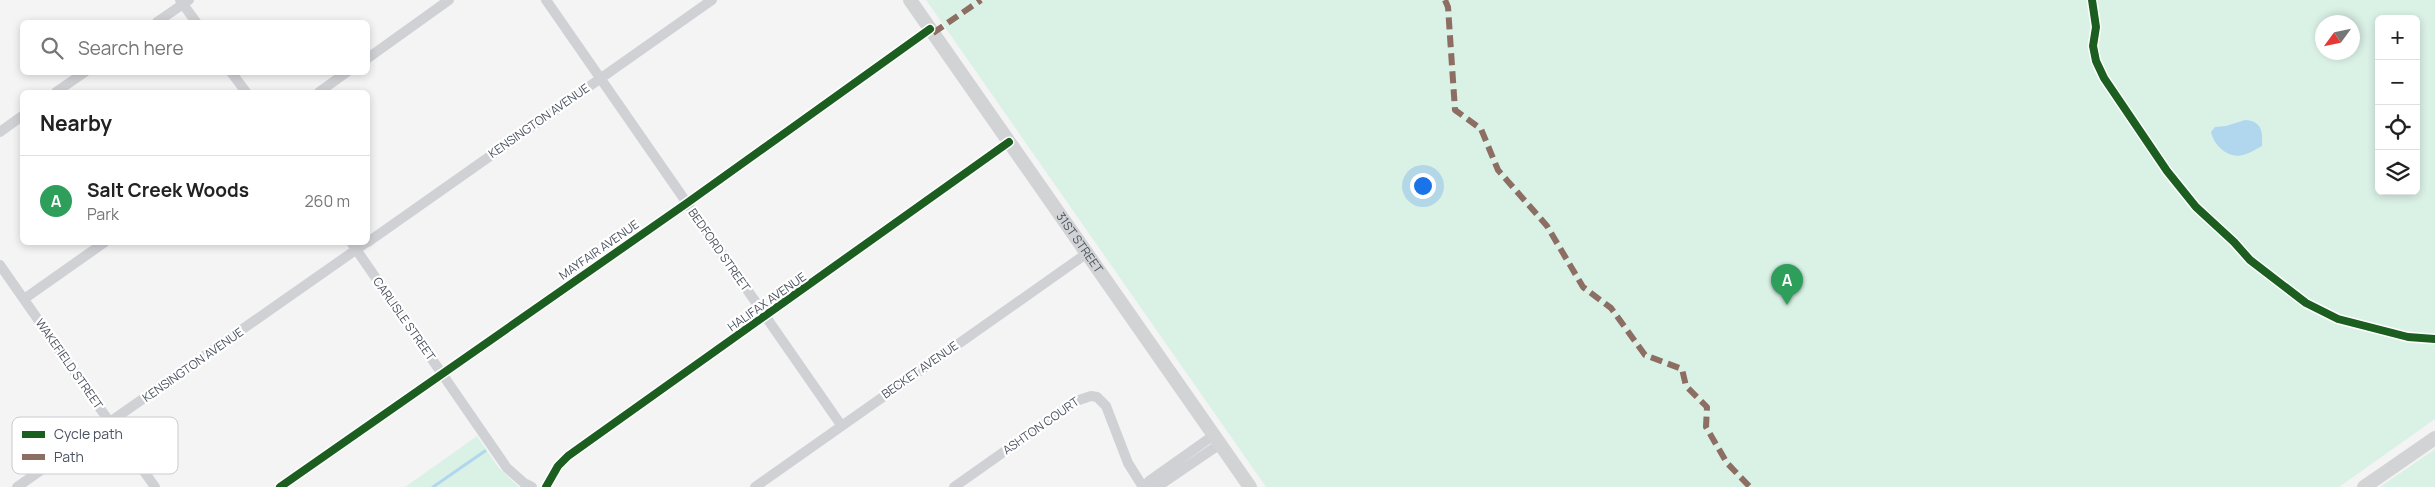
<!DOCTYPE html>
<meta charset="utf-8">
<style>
body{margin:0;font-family:Manrope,sans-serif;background:#f6f6f6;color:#222}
.controls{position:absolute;right:15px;top:15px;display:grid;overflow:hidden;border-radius:8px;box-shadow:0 2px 8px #0003}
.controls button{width:45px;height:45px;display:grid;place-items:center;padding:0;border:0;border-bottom:1px solid #e0e0e0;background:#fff;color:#222;font:25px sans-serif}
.compass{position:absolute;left:2315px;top:15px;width:45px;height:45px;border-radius:50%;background:#fff;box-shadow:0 2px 8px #0003;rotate:237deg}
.you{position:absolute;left:1422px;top:185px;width:18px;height:18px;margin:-12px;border:4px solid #fff;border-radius:50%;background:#1a73e8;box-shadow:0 0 0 8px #1a73e833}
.badge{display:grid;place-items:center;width:32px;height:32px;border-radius:50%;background:#111827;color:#fff;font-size:16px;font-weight:700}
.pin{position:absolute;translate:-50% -41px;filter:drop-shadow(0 1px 2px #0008)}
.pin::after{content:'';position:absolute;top:26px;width:18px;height:15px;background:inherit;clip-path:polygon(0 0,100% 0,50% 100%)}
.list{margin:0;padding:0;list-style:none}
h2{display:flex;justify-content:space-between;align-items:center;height:65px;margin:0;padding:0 20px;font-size:21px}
h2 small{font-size:16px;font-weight:400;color:#767676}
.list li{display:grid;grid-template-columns:32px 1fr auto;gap:15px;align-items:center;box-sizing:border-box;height:90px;padding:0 20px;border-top:1px solid #e0e0e0}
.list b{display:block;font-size:19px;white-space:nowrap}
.list p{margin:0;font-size:16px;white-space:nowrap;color:#767676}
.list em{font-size:16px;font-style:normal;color:#767676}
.icon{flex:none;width:28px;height:28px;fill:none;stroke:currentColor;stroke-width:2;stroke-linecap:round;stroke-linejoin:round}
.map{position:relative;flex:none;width:2435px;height:487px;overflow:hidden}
.search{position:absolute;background:#fff;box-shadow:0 2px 8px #0003;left:20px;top:20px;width:350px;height:55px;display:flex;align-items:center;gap:12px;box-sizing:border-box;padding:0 18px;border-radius:8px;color:#767676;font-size:19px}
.panel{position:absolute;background:#fff;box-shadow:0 2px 8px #0003;left:20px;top:90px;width:350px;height:155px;border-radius:8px}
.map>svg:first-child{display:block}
.green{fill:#daf1e6;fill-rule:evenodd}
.water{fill:#b0d7ee}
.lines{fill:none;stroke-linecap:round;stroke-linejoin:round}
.stream{stroke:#b0d7ee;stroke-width:3}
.minor{stroke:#cfd1d4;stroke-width:10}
.secondary{stroke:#d1d3d5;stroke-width:14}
.quiet{stroke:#8d6e63;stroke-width:6;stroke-dasharray:12 6;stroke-linecap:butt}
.cycleway-casing{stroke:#fff;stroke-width:11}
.cycleway{stroke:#1b5e20;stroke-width:8}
.labels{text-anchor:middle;stroke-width:4.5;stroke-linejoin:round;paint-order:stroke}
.street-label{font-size:12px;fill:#4b5360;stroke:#fff}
.key{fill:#fff;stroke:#c9cbcf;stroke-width:1}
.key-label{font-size:14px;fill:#4b5360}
</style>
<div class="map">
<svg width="2435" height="487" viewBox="0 0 2435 487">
<rect width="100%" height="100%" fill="#f4f4f4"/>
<!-- green -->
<path class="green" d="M 926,0 L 2435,0 L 2435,419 L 2339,487 L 1266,487 ZM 2379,19 L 2416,19 L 2416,191 L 2379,191 ZM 2322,22 L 2352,22 L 2352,52 L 2322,52 Z
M 477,436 L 498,467 L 519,487 L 405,487 Z
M 2435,449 L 2435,487 L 2380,487 Z"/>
<!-- water -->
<path class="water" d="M 2245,120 C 2262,121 2263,132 2262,146 C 2256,149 2250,153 2243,155 C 2229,159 2214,146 2211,132 L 2215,127 L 2226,126 Z"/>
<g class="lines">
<!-- stream -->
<path class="stream" d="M 433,487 L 485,451"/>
<!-- minor -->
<path class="minor" d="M 180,0 L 196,22
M 546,0 L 841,425
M 157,22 L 189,0
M 368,58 L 449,0
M 231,72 L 246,92
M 56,92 L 85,72
M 319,92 L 347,72
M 0,132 L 22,116
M 351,242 L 507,468 L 524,483 L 532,487
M 368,242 L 712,0
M 0,265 L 155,487
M 24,299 L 105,242
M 17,487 L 367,242
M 280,487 L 687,203 L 930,29
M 546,487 L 558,466 L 568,456 L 1009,142
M 755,487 L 1086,254
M 954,487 L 1076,401 L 1091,396 L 1097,397 L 1106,406 L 1128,463 L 1143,487
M 1146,487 L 1149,481 L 1214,435
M 1157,487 L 1220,444"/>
<!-- secondary -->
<g class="secondary">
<path id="s1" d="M 910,0 L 1250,487"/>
<path d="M 2364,487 L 2435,438"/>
</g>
<!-- quiet -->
<path class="quiet" d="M 1445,0 L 1448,7 L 1455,110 L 1481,129 L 1498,170 L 1547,226 L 1583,287 L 1611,308 L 1645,355 L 1682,369 L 1686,386 L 1707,407 L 1706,427 L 1727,463 L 1750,487
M 933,33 L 981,0"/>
<defs>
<path id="cycleway" d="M 2092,0 L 2096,27 L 2093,46 L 2096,61 L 2104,78 L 2167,171 L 2196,207 L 2234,242 L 2250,260 L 2306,303 L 2338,319 L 2408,337 L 2435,339
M 280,487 L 687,203 L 930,29
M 546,487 L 558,466 L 568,456 L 1009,142"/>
</defs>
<!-- cycleway casing -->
<use href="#cycleway" class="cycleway-casing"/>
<!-- cycleway -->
<use href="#cycleway" class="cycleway"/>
</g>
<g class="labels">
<!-- street labels -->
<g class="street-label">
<text transform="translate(539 121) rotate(-35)" y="4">KENSINGTON AVENUE</text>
<text dy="4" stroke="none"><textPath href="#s1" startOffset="296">31ST STREET</textPath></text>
<text transform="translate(599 250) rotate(-35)" y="4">MAYFAIR AVENUE</text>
<text transform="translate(719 250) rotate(55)" y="4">BEDFORD STREET</text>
<text transform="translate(767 302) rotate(-35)" y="4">HALIFAX AVENUE</text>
<text transform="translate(404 319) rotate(55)" y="4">CARLISLE STREET</text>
<text transform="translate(69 364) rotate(55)" y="4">WAKEFIELD STREET</text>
<text transform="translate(193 365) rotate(-35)" y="4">KENSINGTON AVENUE</text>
<text transform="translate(920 370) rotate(-35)" y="4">BECKET AVENUE</text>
<text transform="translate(1041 426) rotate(-35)" y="4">ASHTON COURT</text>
</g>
</g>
<!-- legend -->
<rect x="12" y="417" width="166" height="57" rx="8" class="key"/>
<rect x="22" y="431" width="23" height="7" fill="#1b5e20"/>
<rect x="22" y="454" width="23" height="6" fill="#8d6e63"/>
<g class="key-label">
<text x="54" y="439">Cycle path</text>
<text x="54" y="462">Path</text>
</g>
</svg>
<div class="controls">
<button>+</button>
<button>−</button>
<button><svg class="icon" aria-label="locate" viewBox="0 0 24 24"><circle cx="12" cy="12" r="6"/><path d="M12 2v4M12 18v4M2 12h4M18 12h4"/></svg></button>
<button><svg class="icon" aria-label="layers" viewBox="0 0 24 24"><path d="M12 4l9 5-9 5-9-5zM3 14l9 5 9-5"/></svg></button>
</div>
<svg class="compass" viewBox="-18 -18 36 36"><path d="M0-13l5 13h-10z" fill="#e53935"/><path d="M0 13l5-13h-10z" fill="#767676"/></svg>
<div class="you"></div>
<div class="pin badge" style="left:1787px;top:305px;background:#2e9e5b">A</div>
<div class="search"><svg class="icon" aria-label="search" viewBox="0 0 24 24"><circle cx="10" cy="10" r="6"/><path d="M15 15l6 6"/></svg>Search here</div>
<section class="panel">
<h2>Nearby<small></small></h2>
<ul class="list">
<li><span class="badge" style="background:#2e9e5b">A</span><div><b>Salt Creek Woods</b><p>Park</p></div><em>260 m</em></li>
</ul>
</section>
</div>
